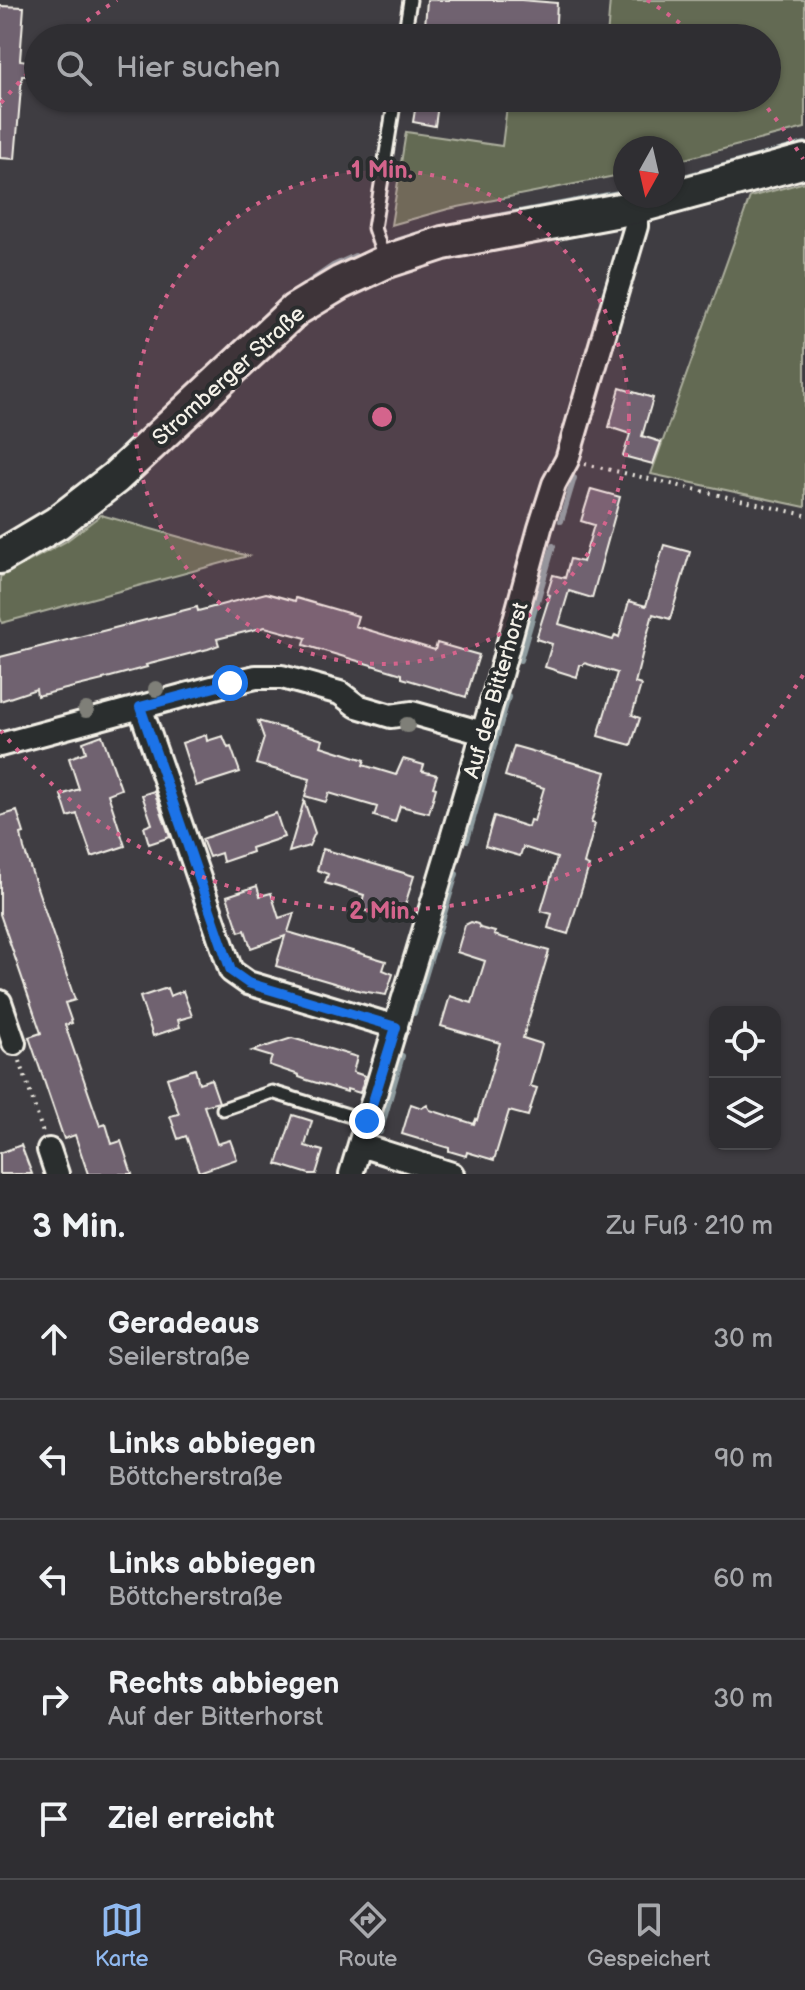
<!DOCTYPE html>
<html lang="de">
<meta charset="utf-8">
<style>
body{margin:0;font-family:"Balsamiq Sans",sans-serif;background:#3b3a3e;color:#f1f3f6}
.controls{position:absolute;right:24px;bottom:24px;display:grid;overflow:hidden;border-radius:16px;box-shadow:0 2px 6px #0004}
.controls button{width:72px;height:72px;display:grid;place-items:center;padding:0;border:0;border-bottom:2px solid #4a4a4d;background:#2f2e32;color:#f1f3f6;font:40px sans-serif}
.compass{position:absolute;left:613px;top:136px;width:72px;height:72px;border-radius:50%;background:#2f2e32;box-shadow:0 2px 6px #0004;rotate:188deg}
.stop{position:absolute;width:24px;height:24px;margin:-18px;border:6px solid #1a73e8;border-radius:50%;background:#fff}
.stop.end{background:#1a73e8;border-color:#fff;box-shadow:0 2px 8px #0008}
.list{margin:0;padding:0;list-style:none}
h2{display:flex;justify-content:space-between;align-items:center;height:104px;margin:0;padding:0 32px;font-size:34px}
h2 small{font-size:26px;font-weight:400;color:#a7a8ac}
.list li{display:grid;grid-template-columns:52px 1fr auto;gap:24px;align-items:center;box-sizing:border-box;height:120px;padding:0 32px;border-top:2px solid #4a4a4d}
.list b{display:block;font-size:30px;white-space:nowrap}
.list p{margin:0;font-size:26px;white-space:nowrap;color:#a7a8ac}
.list em{font-size:26px;font-style:normal;color:#a7a8ac}
.icon{flex:none;width:44px;height:44px;fill:none;stroke:currentColor;stroke-width:2;stroke-linecap:round;stroke-linejoin:round}
.map{position:relative;flex:none;width:805px;height:1174px;overflow:hidden}
.search{position:absolute;background:#2f2e32;box-shadow:0 2px 6px #0004;left:24px;right:24px;top:24px;height:88px;display:flex;align-items:center;gap:20px;box-sizing:border-box;padding:0 28px;border-radius:44px;color:#a7a8ac;font-size:30px}
.sheet{height:704px;background:#2f2e32}
nav{display:flex;justify-content:space-around;align-items:center;box-sizing:border-box;height:112px;border-top:2px solid #4a4a4d;background:#2f2e32;font-size:22px;color:#a7a8ac}
nav a{display:grid;justify-items:center;gap:4px}
nav .on{color:#90b9f0}
.map>svg:first-child{display:block}
.green{fill:#636b52;stroke:#acae9d;stroke-width:2}
.lines{fill:none;stroke-linecap:round;stroke-linejoin:round}
.stream{stroke:#8e9c9f;stroke-width:6}
.building{fill:#6f626f;stroke:#f4f1e8;stroke-width:2}
.service-casing{stroke:#f4f1e8;stroke-width:17}
.minor-casing{stroke:#f4f1e8;stroke-width:28}
.secondary-casing{stroke:#f4f1e8;stroke-width:38}
.path{stroke:#f4f1e8;stroke-width:4;stroke-dasharray:2 6;stroke-linecap:butt}
.service{stroke:#2a2d2e;stroke-width:11}
.minor{stroke:#2a2d2e;stroke-width:22}
.secondary{stroke:#2a2d2e;stroke-width:32}
.tree{fill:#7f7f78}
.route{stroke:#1a73e8;stroke-width:10}
.ring{fill:none;stroke:#d4648c;stroke-width:4;stroke-dasharray:4 8}
.labels{text-anchor:middle;stroke-width:8;stroke-linejoin:round;paint-order:stroke}
.street-label{font-size:22px;fill:#f4f1e8;stroke:#2a2d2e}
.centre{fill:#d4648c;stroke:#2a2d2e;stroke-width:4}
.ring-label{font-size:24px;text-anchor:middle;font-weight:bold;fill:#d4648c;stroke:#2a2d2e;stroke-width:8;stroke-linejoin:round;paint-order:stroke}
</style>
<div class="map">
<svg width="805" height="1174" viewBox="0 0 805 1174">
<rect width="100%" height="100%" fill="#3f3d42"/>
<filter id="ink" filterUnits="userSpaceOnUse"><feTurbulence type="fractalNoise" baseFrequency=".0125" numOctaves="2"/><feDisplacementMap in="SourceGraphic" scale="16" xChannelSelector="R" yChannelSelector="G"/><feConvolveMatrix kernelMatrix="1 2 1 2 8 2 1 2 1" color-interpolation-filters="sRGB"/></filter>
<g filter="url(#ink)">
<!-- green -->
<path class="green" d="M 610,0 L 805,0 L 805,128 L 673,162 L 673,148 L 625,148 L 625,174 L 448,209 L 391,225 L 406,132 L 502,146 L 508,98 L 767,98 L 767,38 L 607,38 Z
M 805,182 L 805,507 L 651,474 L 750,197 Z
M 101,515 L 248,556 L 2,623 L 0,617 L 0,577 L 65,542 Z"/>
<g class="lines">
<!-- stream -->
<path class="stream" d="M 673,180 L 805,144
M 477,220 L 624,192
M 396,241 L 431,230
M 298,290 L 333,266 L 355,256
M 231,348 L 276,306
M 561,521 L 574,478
M 520,660 L 553,546
M 467,840 L 508,697
M 414,1013 L 456,874
M 380,1132 L 402,1056"/>
</g>
<!-- building -->
<path class="building" d="M 427,0 L 521,0 L 557,3 L 555,38 L 475,34 L 475,30 L 425,26 Z
M 0,6 L 24,7 L 20,60 L 28,61 L 26,76 L 22,76 L 15,159 L 0,158 Z
M 417,98 L 439,98 L 435,126 L 413,122 Z
M 620,388 L 653,398 L 642,436 L 661,442 L 653,464 L 623,456 L 630,434 L 609,427 Z
M 591,489 L 620,497 L 592,598 L 569,591 L 559,624 L 613,640 L 615,635 L 619,637 L 629,601 L 646,606 L 664,545 L 690,552 L 670,619 L 653,614 L 646,639 L 635,683 L 641,685 L 632,715 L 640,718 L 631,745 L 598,736 L 617,673 L 584,663 L 583,665 L 580,665 L 577,677 L 545,667 L 552,644 L 536,639 L 550,595 L 547,594 L 553,575 L 565,578 L 570,559 L 583,562 L 594,525 L 581,521 Z
M 266,593 L 295,601 L 296,598 L 358,616 L 355,626 L 435,650 L 437,643 L 479,655 L 466,697 L 402,678 L 402,674 L 304,645 L 306,638 L 265,627 L 217,639 L 219,645 L 208,649 L 146,665 L 147,667 L 103,679 L 103,680 L 37,696 L 36,689 L 0,701 L 0,657 L 197,607 L 198,611 Z
M 258,721 L 323,740 L 321,746 L 365,760 L 363,765 L 396,775 L 403,759 L 424,765 L 422,771 L 437,775 L 433,787 L 436,788 L 429,813 L 400,806 L 395,822 L 374,816 L 377,807 L 329,793 L 326,802 L 305,796 L 310,779 L 256,764 L 264,738 Z
M 102,735 L 121,789 L 108,794 L 125,846 L 92,857 L 77,814 L 68,817 L 61,795 L 79,789 L 69,758 L 86,752 L 83,742 Z
M 206,735 L 207,741 L 223,736 L 228,748 L 231,747 L 240,772 L 196,786 L 182,743 Z
M 514,746 L 606,772 L 591,823 L 595,824 L 584,864 L 589,866 L 568,934 L 548,928 L 552,914 L 541,911 L 557,858 L 523,847 L 520,856 L 485,846 L 494,816 L 528,827 L 530,820 L 534,821 L 544,788 L 505,776 Z
M 154,791 L 170,837 L 149,844 L 144,827 L 152,824 L 142,795 Z
M 304,801 L 315,833 L 309,846 L 289,852 Z
M 17,811 L 24,833 L 21,834 L 24,849 L 75,1000 L 65,1003 L 72,1023 L 65,1025 L 100,1126 L 106,1124 L 112,1144 L 121,1141 L 132,1174 L 88,1174 L 75,1135 L 64,1139 L 29,1037 L 41,1033 L 0,914 L 0,816 Z
M 276,813 L 284,837 L 251,848 L 252,852 L 223,862 L 221,853 L 209,857 L 202,839 Z
M 323,849 L 414,876 L 400,921 L 360,909 L 364,895 L 325,883 L 328,874 L 317,870 Z
M 257,886 L 260,896 L 271,893 L 279,918 L 294,913 L 288,932 L 386,961 L 383,970 L 393,974 L 386,995 L 361,991 L 276,966 L 285,936 L 251,948 L 245,930 L 239,932 L 227,896 Z
M 471,922 L 478,924 L 480,928 L 495,932 L 494,935 L 549,951 L 523,1038 L 542,1044 L 530,1086 L 537,1088 L 528,1116 L 509,1111 L 494,1160 L 467,1152 L 466,1156 L 449,1151 L 449,1148 L 402,1134 L 411,1104 L 422,1108 L 427,1105 L 430,1110 L 474,1124 L 476,1119 L 477,1120 L 500,1043 L 441,1026 L 450,996 L 472,1003 L 485,961 L 457,952 L 465,925 Z
M 167,988 L 170,996 L 183,991 L 192,1016 L 178,1020 L 180,1027 L 153,1036 L 140,997 Z
M 292,1038 L 357,1057 L 353,1072 L 365,1076 L 360,1093 L 347,1089 L 347,1092 L 307,1080 L 299,1077 L 299,1075 L 269,1065 L 272,1057 L 252,1051 Z
M 195,1069 L 199,1083 L 211,1079 L 219,1102 L 204,1106 L 217,1144 L 230,1140 L 237,1159 L 199,1172 L 186,1136 L 178,1139 L 170,1116 L 179,1114 L 167,1078 Z
M 293,1115 L 312,1121 L 305,1146 L 323,1151 L 316,1174 L 309,1174 L 277,1164 Z
M 21,1145 L 32,1174 L 0,1174 L 0,1153 Z"/>
<g class="lines">
<defs>
<path id="service" d="M 404,38 L 410,0
M 385,261 L 374,228 L 395,98
M 223,1109 L 272,1092 L 367,1121"/>
<path id="minor" d="M 140,707 L 231,971 L 248,983 L 396,1027
M 0,745 L 230,683 L 256,677 L 282,677 L 340,693 L 357,706 L 391,716 L 412,713 L 483,733
M 0,1002 L 14,1043
M 360,1145 L 452,1174
M 49,1150 L 57,1174
M 351,1174 L 447,855 L 500,675 L 540,528 L 554,484 L 567,460 L 636,226 L 636,207"/>
<path id="secondary" d="M 0,557 L 57,523 L 115,478 L 295,310 L 340,283 L 385,262 L 443,243 L 636,207 L 805,161"/>
</defs>
<!-- service casing -->
<use href="#service" class="service-casing"/>
<!-- minor casing -->
<use href="#minor" class="minor-casing"/>
<!-- secondary casing -->
<use href="#secondary" class="secondary-casing"/>
<!-- path -->
<path class="path" d="M 585,464 L 805,515
M 20,1061 L 43,1133"/>
<!-- service -->
<use href="#service" class="service"/>
<!-- minor -->
<use href="#minor" class="minor"/>
<!-- secondary -->
<use href="#secondary" class="secondary"/>
</g>
<!-- trees -->
<g class="tree">
<circle cx="156" cy="689" r="8"/>
<circle cx="86" cy="710" r="8"/>
<circle cx="407" cy="725" r="8"/>
</g>
</g>
<g class="lines" filter="url(#ink)">
<!-- route -->
<path class="route" d="M 230,683 L 140,707 L 231,971 L 248,983 L 396,1027 L 367,1121"/>
</g>
<!-- distance rings -->
<circle cx="382" cy="417" r="247" fill="#d4648c" fill-opacity=".12"/>
<g class="ring">
<circle cx="382" cy="417" r="247"/>
<path d="M803 675A494 494 0 0 1 1 731M1 103A494 494 0 0 1 36 65M68 36A494 494 0 0 1 117 0M647 0A494 494 0 0 1 696 36M760 99A494 494 0 0 1 803 159"/>
</g>
<g class="labels">
<!-- street labels -->
<g class="street-label">
<text transform="translate(228 375) rotate(-42)" y="8">Stromberger Straße</text>
<text transform="translate(495 690) rotate(-74)" y="8">Auf der Bitterhorst</text>
</g>
</g>
<circle cx="382" cy="417" r="12" class="centre"/>
<g class="ring-label">
<text x="382" y="178">1 Min.</text>
<text x="382" y="919">2 Min.</text>
</g>
</svg>
<div class="controls">
<button><svg class="icon" aria-label="locate" viewBox="0 0 24 24"><circle cx="12" cy="12" r="6"/><path d="M12 2v4M12 18v4M2 12h4M18 12h4"/></svg></button>
<button><svg class="icon" aria-label="layers" viewBox="0 0 24 24"><path d="M12 4l9 5-9 5-9-5zM3 14l9 5 9-5"/></svg></button>
</div>
<svg class="compass" viewBox="-18 -18 36 36"><path d="M0-13l5 13h-10z" fill="#e53935"/><path d="M0 13l5-13h-10z" fill="#a7a8ac"/></svg>
<div class="stop" style="left:230px;top:683px"></div>
<div class="stop end" style="left:367px;top:1121px"></div>
<div class="search"><svg class="icon" aria-label="search" viewBox="0 0 24 24"><circle cx="10" cy="10" r="6"/><path d="M15 15l6 6"/></svg>Hier suchen</div>
</div>
<section class="sheet">
<h2>3 Min.<small>Zu Fuß · 210 m</small></h2>
<ul class="list">
<li><svg class="icon" aria-label="ahead" viewBox="0 0 24 24"><path d="M12 20V5M6 11l6-6 6 6"/></svg><div><b>Geradeaus</b><p>Seilerstraße</p></div><em>30 m</em></li>
<li><svg class="icon" aria-label="left" viewBox="0 0 24 24"><path d="M17 20v-9H6M10 6l-5 5 5 5"/></svg><div><b>Links abbiegen</b><p>Böttcherstraße</p></div><em>90 m</em></li>
<li><svg class="icon" aria-label="left" viewBox="0 0 24 24"><path d="M17 20v-9H6M10 6l-5 5 5 5"/></svg><div><b>Links abbiegen</b><p>Böttcherstraße</p></div><em>60 m</em></li>
<li><svg class="icon" aria-label="right" viewBox="0 0 24 24"><path d="M7 20v-9h11M14 6l5 5-5 5"/></svg><div><b>Rechts abbiegen</b><p>Auf der Bitterhorst</p></div><em>30 m</em></li>
<li><svg class="icon" aria-label="arrive" viewBox="0 0 24 24"><path d="M6 21V4h12l-3 4 3 4H6"/></svg><div><b>Ziel erreicht</b></div></li>
</ul>
</section>
<nav>
<a class="on"><svg class="icon" aria-label="map" viewBox="0 0 24 24"><path d="M3 6l6-2 6 2 6-2v14l-6 2-6-2-6 2zM9 4v14M15 6v14"/></svg>Karte</a>
<a><svg class="icon" aria-label="directions" viewBox="0 0 24 24"><path d="M12 3l9 9-9 9-9-9zM9 14v-3h6M13 9l2 2-2 2"/></svg>Route</a>
<a><svg class="icon" aria-label="saved" viewBox="0 0 24 24"><path d="M7 4h10v16l-5-4-5 4z"/></svg>Gespeichert</a>
</nav>
